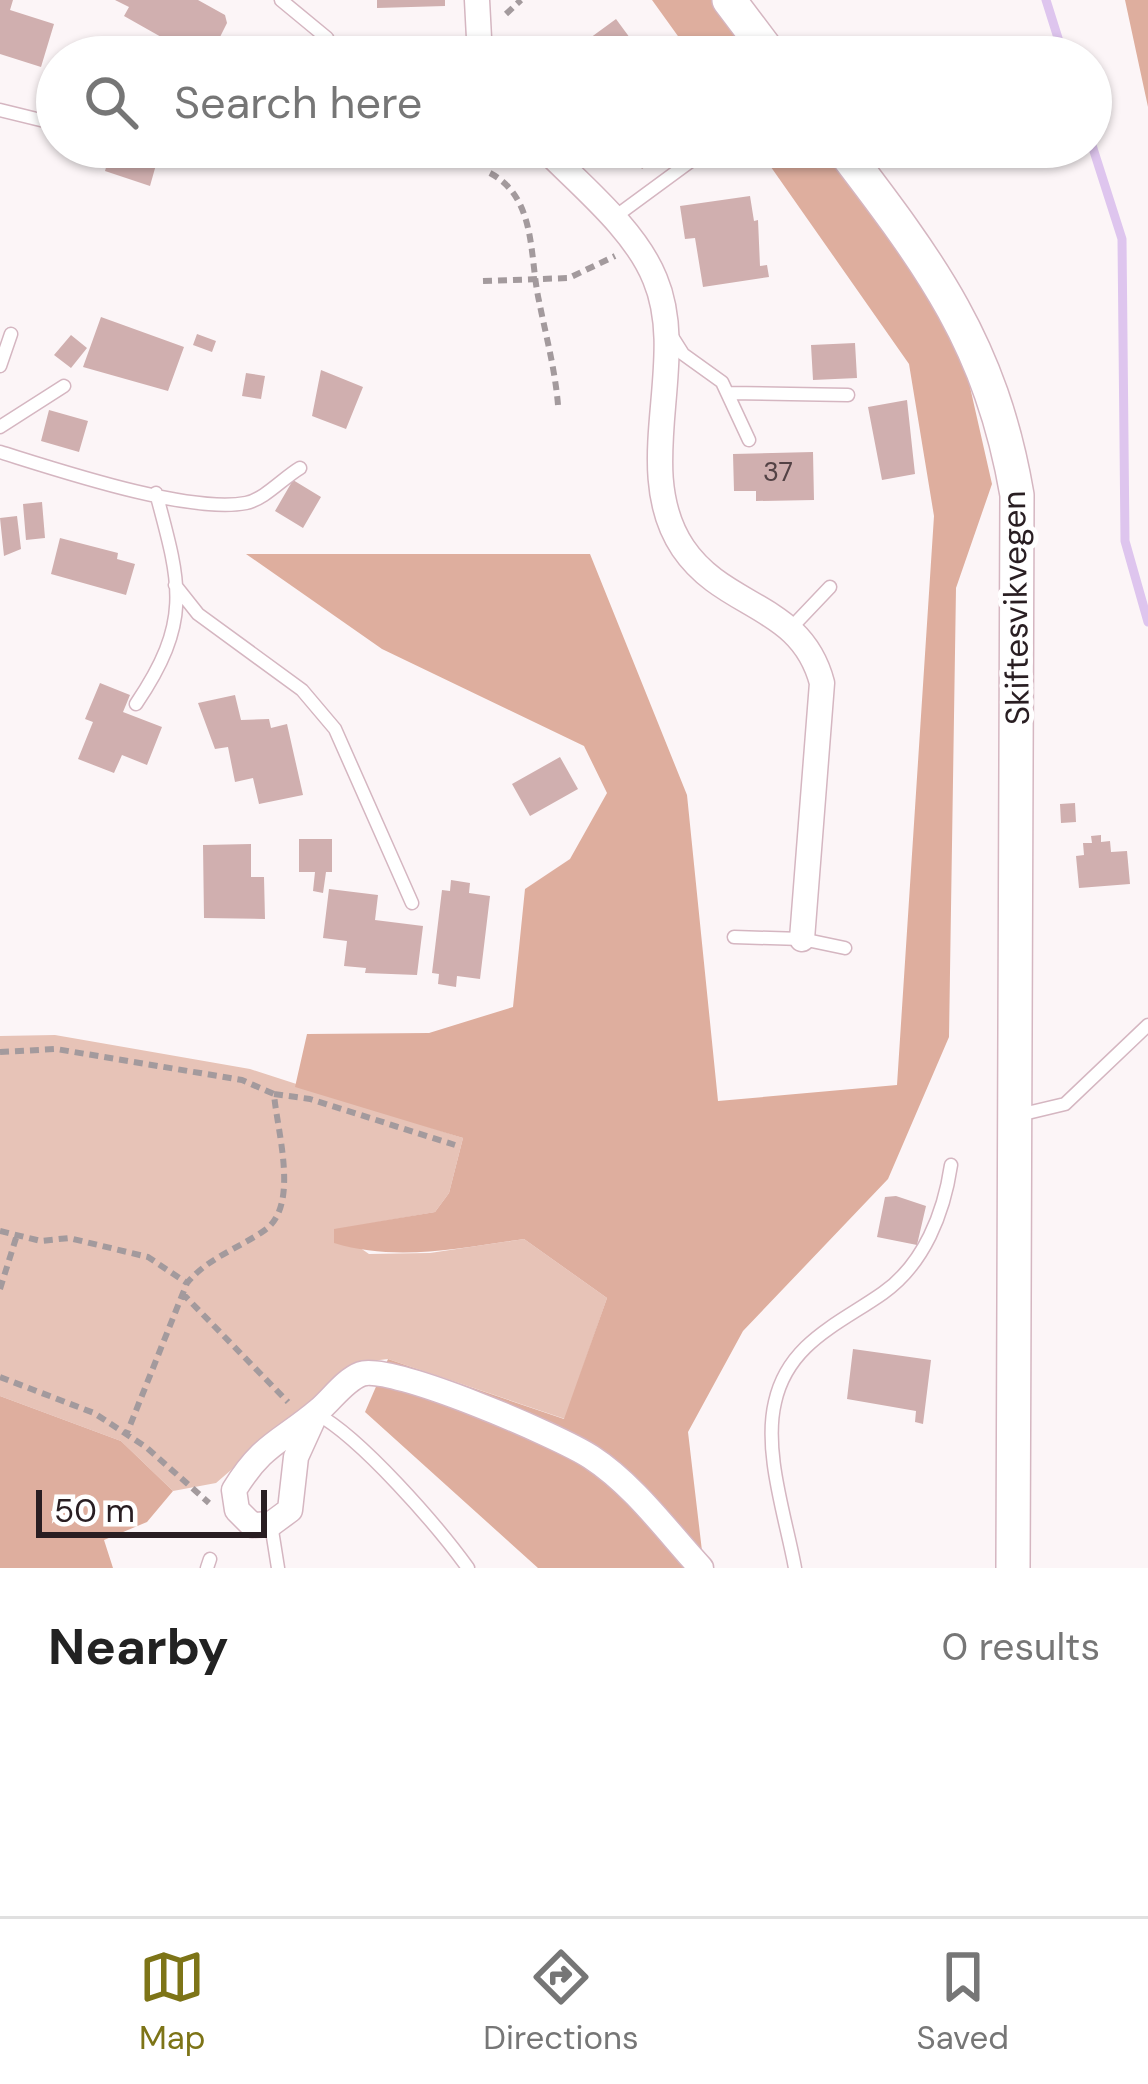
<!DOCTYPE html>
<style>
body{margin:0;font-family:"DM Sans",sans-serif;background:#f2f2f2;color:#222}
.scale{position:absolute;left:36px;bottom:30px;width:231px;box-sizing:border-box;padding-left:12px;border:6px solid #291e22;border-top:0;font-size:33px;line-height:42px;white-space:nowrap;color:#291e22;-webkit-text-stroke:9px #fff;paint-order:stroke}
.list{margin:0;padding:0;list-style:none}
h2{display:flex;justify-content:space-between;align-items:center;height:156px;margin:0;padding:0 48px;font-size:51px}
h2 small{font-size:39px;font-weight:400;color:#767676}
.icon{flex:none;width:66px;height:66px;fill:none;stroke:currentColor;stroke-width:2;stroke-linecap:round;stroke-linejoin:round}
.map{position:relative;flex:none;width:1148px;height:1568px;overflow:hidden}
.search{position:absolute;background:#fff;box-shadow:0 3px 9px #0004;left:36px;right:36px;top:36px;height:132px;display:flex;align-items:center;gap:30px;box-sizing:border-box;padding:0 42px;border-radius:66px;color:#767676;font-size:45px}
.sheet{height:348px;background:#fff}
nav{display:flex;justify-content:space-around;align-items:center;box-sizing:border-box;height:168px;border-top:3px solid #e0e0e0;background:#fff;font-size:33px;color:#767676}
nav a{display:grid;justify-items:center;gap:6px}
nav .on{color:#7d7417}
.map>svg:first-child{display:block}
.green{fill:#e7c3b7}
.forest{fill:#deae9e}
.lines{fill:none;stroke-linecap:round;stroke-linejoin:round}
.stream{stroke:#dec5ee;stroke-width:9}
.building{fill:#d0afaf}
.service-casing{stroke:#d5b6c1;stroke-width:15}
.minor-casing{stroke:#d5b6c1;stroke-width:27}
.secondary-casing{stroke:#d5b6c1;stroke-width:36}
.path{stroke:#a39a9d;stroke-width:6;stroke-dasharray:9 6;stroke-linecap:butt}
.service{stroke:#fff;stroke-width:12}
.minor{stroke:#fff;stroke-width:24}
.secondary{stroke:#fff;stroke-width:33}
.labels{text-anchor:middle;stroke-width:10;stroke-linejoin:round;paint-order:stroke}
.number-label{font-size:27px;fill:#534245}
.street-label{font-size:33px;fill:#291e22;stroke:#fff}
</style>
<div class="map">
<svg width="1148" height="1568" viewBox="0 0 1148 1568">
<rect width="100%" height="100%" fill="#fcf5f7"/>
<!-- green -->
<path class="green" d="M 55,1035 L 250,1069 L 463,1138 L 449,1193 L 435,1212 L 334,1230 L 369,1254 L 430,1253 L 524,1239 L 607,1298 L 565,1419 L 388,1359 L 355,1363 L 216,1483 L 173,1491 L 121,1441 L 0,1396 L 0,1036 Z"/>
<!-- forest -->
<path class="forest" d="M 652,0 L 747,0 L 790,57 L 693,57 Z
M 1125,0 L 1148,0 L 1148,107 Z
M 757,147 L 858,147 L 941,259 L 992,484 L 956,588 L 949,1037 L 888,1179 L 743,1331 L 688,1432 L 704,1568 L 538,1568 L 365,1412 L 388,1359 L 564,1419 L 607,1298 L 524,1239 C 460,1248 397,1262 334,1243 L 334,1229 L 435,1212 L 449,1193 L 463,1138 L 295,1087 L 307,1034 L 429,1033 L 513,1007 L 525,889 L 570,859 L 607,793 L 584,746 L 382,649 L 246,554 L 590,554 L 687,795 L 718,1101 L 897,1085 L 934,516 L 909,364 Z
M 0,1396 L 121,1441 L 173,1491 L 147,1522 L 104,1540 L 113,1568 L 0,1568 Z"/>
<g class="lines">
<!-- stream -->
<path class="stream" d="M 1046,0 L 1064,57
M 1091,142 L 1122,239 L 1125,541 L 1148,622"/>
</g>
<!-- building -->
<path class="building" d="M 0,0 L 13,0 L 10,10 L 54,24 L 41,67 L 0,54 Z
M 115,0 L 198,0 L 225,15 L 227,23 L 211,55 L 193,55 L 124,16 L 129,7 Z
M 377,0 L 445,0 L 445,6 L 377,8 Z
M 616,19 L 644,57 L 564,57 Z
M 112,147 L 161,147 L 150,186 L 105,171 Z
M 626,147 L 671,147 L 642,169 Z
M 750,196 L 754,221 L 758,220 L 760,266 L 767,265 L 769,277 L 703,287 L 695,238 L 685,239 L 680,206 Z
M 101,317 L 184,347 L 168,391 L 83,367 Z
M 197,334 L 216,341 L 212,352 L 193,345 Z
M 71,335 L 87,348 L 71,368 L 54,355 Z
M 855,343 L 857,378 L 813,380 L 811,345 Z
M 321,370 L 363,387 L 346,429 L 312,416 Z
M 246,373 L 265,376 L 261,399 L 242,396 Z
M 907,400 L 915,474 L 882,480 L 868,407 Z
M 49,410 L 88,421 L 79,452 L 41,441 Z
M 813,452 L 814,500 L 756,501 L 756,491 L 734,491 L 733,454 Z
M 293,480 L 321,497 L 303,528 L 275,511 Z
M 42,502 L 45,538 L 26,540 L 23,504 Z
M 17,516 L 21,549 L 4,556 L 0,518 Z
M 60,538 L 118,553 L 117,559 L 135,564 L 126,595 L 51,574 Z
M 100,683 L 130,695 L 123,712 L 162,727 L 147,765 L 122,755 L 114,773 L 78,759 L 93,722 L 85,719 Z
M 235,695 L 241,720 L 269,719 L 271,728 L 287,724 L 303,795 L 259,804 L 253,778 L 235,782 L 228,747 L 215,749 L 198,703 Z
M 560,757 L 578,789 L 530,816 L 512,784 Z
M 1075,803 L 1076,822 L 1061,823 L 1060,804 Z
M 1101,835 L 1101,842 L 1110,841 L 1111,852 L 1127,851 L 1130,884 L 1079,888 L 1076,856 L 1084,855 L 1083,843 L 1092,843 L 1091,836 Z
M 299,839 L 332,839 L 332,872 L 326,872 L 323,893 L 313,891 L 315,872 L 299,872 Z
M 251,844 L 251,877 L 264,877 L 265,919 L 204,918 L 203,845 Z
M 451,880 L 470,883 L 469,893 L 490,896 L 480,979 L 457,976 L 456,987 L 438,984 L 439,974 L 432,973 L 442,890 L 450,891 Z
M 329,889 L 378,895 L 375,920 L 423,926 L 417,975 L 365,973 L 366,968 L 344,966 L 347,941 L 323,938 Z
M 896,1196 L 926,1206 L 917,1245 L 877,1237 L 885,1197 Z
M 853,1349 L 931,1360 L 923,1424 L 915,1422 L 916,1411 L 847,1399 Z"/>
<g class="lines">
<defs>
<path id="service" d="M 281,0 L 327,38
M 0,110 L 57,124
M 612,219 L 710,147
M 671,335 L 683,354 L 722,382 L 749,440
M 0,366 L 11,334
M 728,393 L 848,395
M 0,427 L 64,386
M 0,452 C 58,470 189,514 246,503 C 265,499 283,478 300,468
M 175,585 L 198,614 L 302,690 L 335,729 L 412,903
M 791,628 L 830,587
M 136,704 C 192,621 181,585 156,493
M 734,937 L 802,939 L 845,948
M 1015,1116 L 1065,1104 L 1148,1025
M 317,1414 C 361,1438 437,1525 468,1568
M 271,1524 L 278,1568
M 207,1568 L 210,1559
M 795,1568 C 786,1518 763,1452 775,1402 C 788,1343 839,1324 883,1293 C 924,1264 944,1213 951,1165"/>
<path id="minor" d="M 477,0 L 480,57
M 543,147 C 580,185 635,229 655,279 C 690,362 630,469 683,548 C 725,610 801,603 822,683 L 802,939
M 316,1413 L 296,1457 L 290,1510 L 271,1524 L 252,1525 L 237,1510 L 234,1490 C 263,1443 280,1443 319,1410 C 332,1399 345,1380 361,1374 C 390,1363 561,1437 591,1457 C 634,1485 667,1531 701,1568"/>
<path id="secondary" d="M 729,0 L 772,57
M 841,147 C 931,265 991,344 1017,495 L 1013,1568"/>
</defs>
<!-- service casing -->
<use href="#service" class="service-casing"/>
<!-- minor casing -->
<use href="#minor" class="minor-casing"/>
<!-- secondary casing -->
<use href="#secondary" class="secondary-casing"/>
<!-- path -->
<path class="path" d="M 506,14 L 521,0
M 355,57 L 355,50 L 361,50 L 361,57
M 490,173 C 537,198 529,256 539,301 C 546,336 555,369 558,405
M 483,281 L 569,278 L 615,256
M 0,1052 L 56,1049 L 242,1080 L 274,1094 C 277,1131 300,1205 265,1230 C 238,1249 209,1257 187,1283 L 127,1433
M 274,1094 L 310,1099 L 455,1145
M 0,1231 L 41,1241 L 69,1238 L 148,1257 L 187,1283
M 0,1289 L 16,1238
M 182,1293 L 288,1402
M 0,1377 L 94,1413 L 146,1447 L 209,1503"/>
<!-- service -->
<use href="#service" class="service"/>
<!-- minor -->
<use href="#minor" class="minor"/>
<!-- secondary -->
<use href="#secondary" class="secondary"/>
</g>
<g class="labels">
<!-- number labels -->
<g class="number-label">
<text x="778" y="481">37</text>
</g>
<!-- street labels -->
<g class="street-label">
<text transform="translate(1015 608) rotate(-91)" y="12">Skiftesvikvegen</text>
</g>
</g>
</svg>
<div class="scale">50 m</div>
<div class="search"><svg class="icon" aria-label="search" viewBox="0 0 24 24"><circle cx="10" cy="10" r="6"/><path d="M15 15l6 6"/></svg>Search here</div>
</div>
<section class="sheet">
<h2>Nearby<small>0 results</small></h2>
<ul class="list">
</ul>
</section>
<nav>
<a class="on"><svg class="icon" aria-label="map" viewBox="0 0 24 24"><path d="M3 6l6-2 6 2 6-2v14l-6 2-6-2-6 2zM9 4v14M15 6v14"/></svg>Map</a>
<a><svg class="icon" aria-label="directions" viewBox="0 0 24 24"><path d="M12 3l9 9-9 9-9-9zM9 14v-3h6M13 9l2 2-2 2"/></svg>Directions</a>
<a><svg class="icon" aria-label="saved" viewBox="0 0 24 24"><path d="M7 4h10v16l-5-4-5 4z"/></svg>Saved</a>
</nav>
